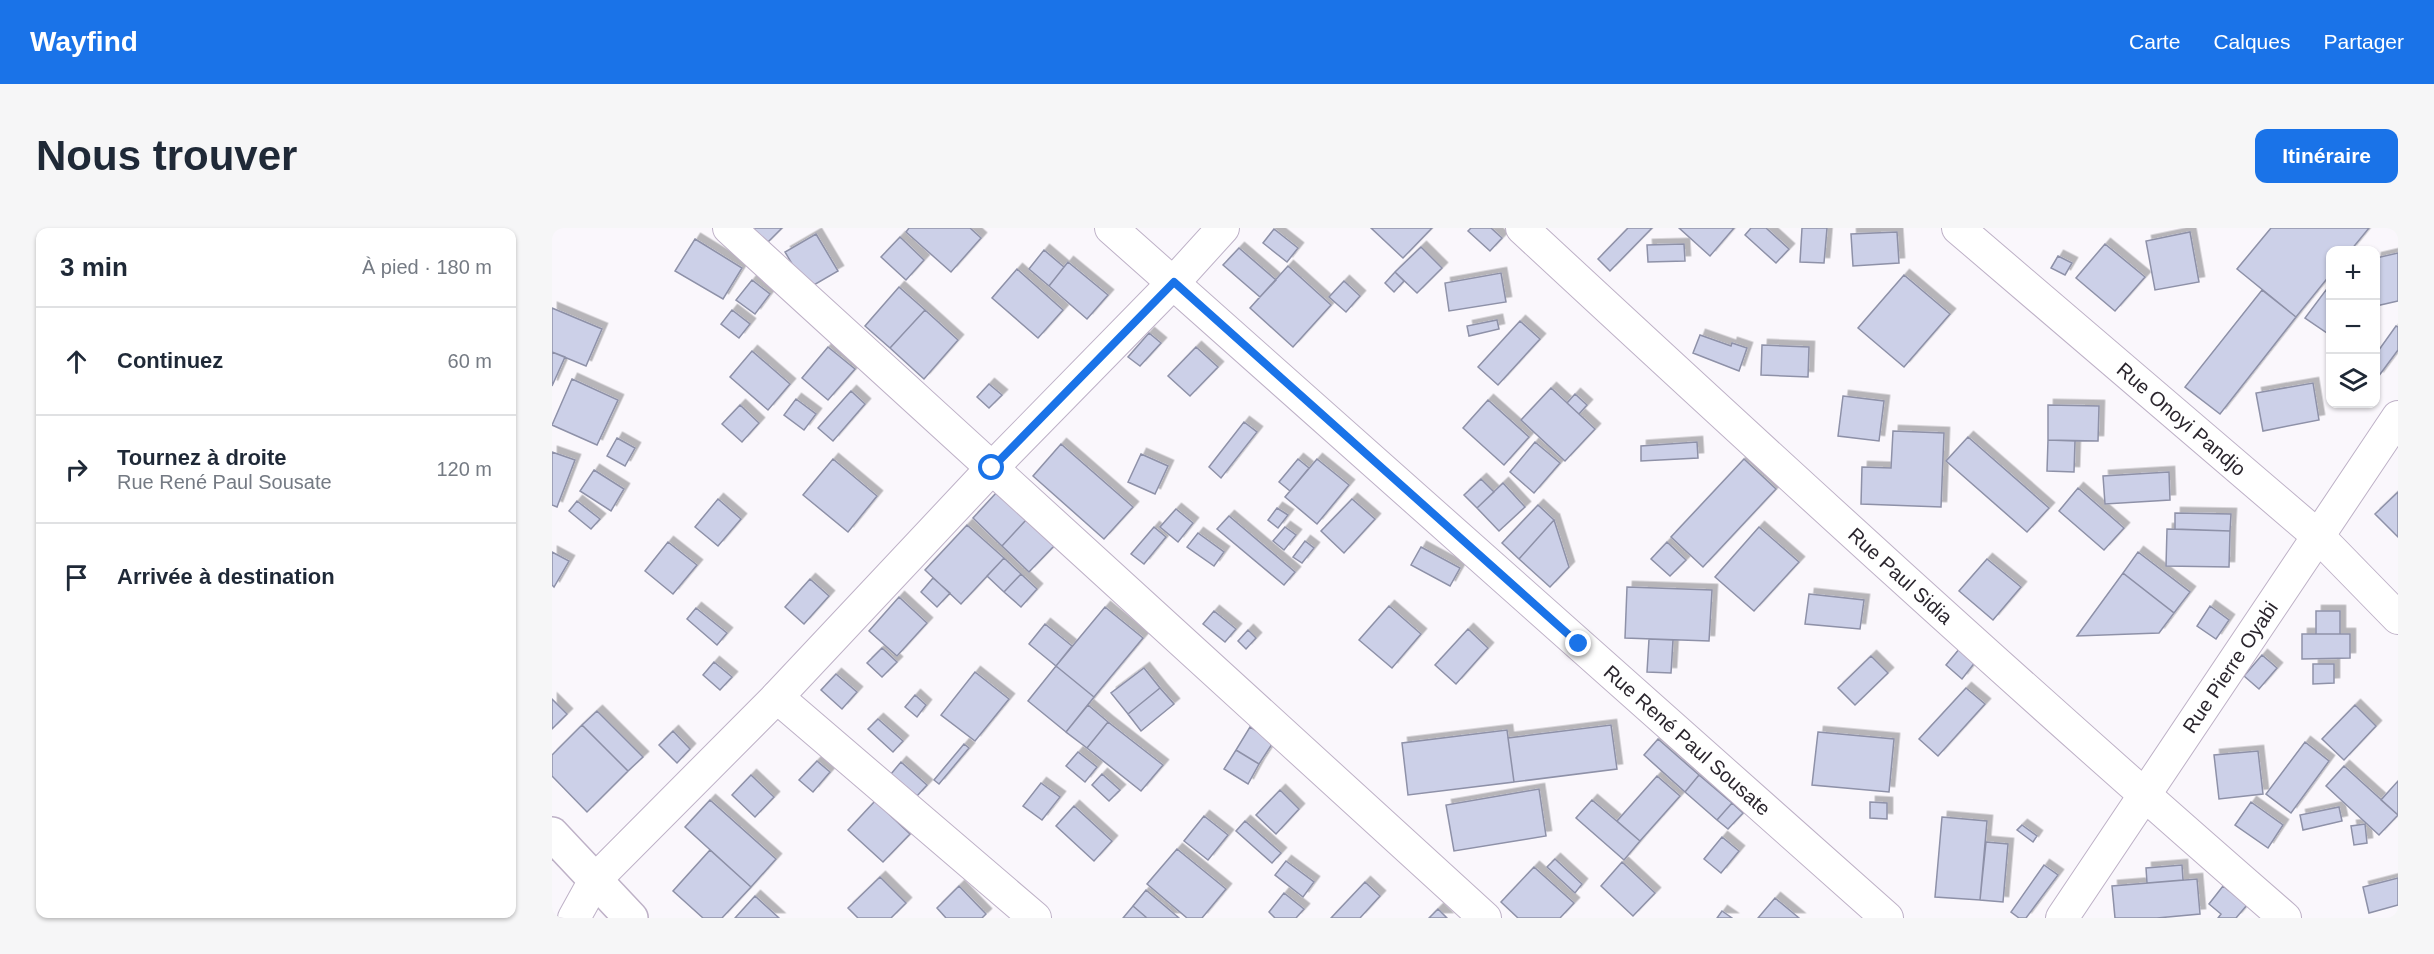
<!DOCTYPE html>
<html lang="fr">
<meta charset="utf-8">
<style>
body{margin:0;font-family:Arial,sans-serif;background:#f6f6f7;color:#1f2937}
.controls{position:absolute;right:18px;top:18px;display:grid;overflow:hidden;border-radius:12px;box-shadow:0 2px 4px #0004}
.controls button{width:54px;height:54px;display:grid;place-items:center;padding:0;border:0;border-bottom:2px solid #e0e1e3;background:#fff;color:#1f2937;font:30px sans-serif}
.stop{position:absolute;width:18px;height:18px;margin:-14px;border:4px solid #1a73e8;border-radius:50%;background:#fff}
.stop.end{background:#1a73e8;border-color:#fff;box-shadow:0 2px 6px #0008}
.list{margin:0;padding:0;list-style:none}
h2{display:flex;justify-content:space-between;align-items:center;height:78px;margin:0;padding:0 24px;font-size:26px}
h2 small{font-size:20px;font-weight:400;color:#747a83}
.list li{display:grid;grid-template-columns:39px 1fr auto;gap:18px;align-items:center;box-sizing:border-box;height:108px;padding:0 24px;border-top:2px solid #e0e1e3}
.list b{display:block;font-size:22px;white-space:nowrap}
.list p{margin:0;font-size:20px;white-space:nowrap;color:#747a83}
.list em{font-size:20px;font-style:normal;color:#747a83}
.icon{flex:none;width:33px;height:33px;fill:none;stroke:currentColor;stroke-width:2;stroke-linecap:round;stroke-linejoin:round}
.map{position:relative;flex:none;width:1846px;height:690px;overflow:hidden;border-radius:12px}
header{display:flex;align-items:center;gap:36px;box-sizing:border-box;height:84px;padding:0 30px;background:#1a73e8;color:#fff}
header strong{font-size:28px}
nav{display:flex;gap:33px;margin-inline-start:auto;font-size:21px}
.intro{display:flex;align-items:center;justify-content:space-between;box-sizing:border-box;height:144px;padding:0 36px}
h1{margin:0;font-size:42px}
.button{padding:15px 27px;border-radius:12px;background:#1a73e8;color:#fff;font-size:21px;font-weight:700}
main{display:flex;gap:36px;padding:0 36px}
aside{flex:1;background:#fff;border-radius:12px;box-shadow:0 2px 4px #0004}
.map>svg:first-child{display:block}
.building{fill:#ccd0e8;stroke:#8e91a8;stroke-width:1.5;filter:url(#shadow)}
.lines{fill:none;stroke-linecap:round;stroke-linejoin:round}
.street-casing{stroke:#beb1c7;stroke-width:34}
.secondary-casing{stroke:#beb1c7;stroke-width:36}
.street{stroke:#fff;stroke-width:32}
.secondary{stroke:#fff;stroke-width:33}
.route{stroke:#1a73e8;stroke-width:8}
.labels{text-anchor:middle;stroke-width:6;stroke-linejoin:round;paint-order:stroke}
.street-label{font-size:20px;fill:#2b262e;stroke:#fff}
</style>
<header>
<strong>Wayfind</strong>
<nav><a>Carte</a><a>Calques</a><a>Partager</a></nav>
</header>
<div class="intro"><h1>Nous trouver</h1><a class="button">Itinéraire</a></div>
<main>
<aside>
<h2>3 min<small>À pied · 180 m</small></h2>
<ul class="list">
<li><svg class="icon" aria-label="ahead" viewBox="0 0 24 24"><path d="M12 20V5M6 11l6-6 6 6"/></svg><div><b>Continuez</b></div><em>60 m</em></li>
<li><svg class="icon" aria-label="right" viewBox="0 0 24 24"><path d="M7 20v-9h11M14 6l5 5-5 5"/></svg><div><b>Tournez à droite</b><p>Rue René Paul Sousate</p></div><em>120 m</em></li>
<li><svg class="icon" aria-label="arrive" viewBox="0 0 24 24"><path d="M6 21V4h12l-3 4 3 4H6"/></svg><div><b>Arrivée à destination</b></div></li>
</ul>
</aside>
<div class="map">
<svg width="1846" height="690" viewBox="0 0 1846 690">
<defs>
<filter id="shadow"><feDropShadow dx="5.5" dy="-5.5" stdDeviation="0" flood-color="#0004"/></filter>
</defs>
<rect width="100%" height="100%" fill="#faf7fc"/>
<!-- building -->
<path class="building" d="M 196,0 L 230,0 L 213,17 Z
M 357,0 L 418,0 L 429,10 L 399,44 L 354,4 Z
M 819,0 L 880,0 L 851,30 Z
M 919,0 L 939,0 L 950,10 L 938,23 L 916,3 Z
M 1076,0 L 1100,0 L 1058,43 L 1046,31 Z
M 1127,0 L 1182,0 L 1158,28 Z
M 1199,0 L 1214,0 L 1237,21 L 1224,35 L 1193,7 Z
M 1250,0 L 1275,0 L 1272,35 L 1248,34 Z
M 1719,0 L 1817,0 L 1799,22 L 1778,22 L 1778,47 L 1744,89 L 1685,41 Z
M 722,1 L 746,20 L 735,34 L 711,15 Z
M 1345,4 L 1347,35 L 1301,38 L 1299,6 Z
M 1638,4 L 1647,54 L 1603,62 L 1594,13 Z
M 264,6 L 286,43 L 255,61 L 233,24 Z
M 348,9 L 372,32 L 354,52 L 329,29 Z
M 143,11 L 190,40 L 171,71 L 123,43 Z
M 1132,16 L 1133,33 L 1096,34 L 1095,17 Z
M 1553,16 L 1593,49 L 1563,83 L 1524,50 Z
M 869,19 L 890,40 L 865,65 L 843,44 Z
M 687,20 L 724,52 L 708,69 L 671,37 Z
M 492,22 L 512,39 L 497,58 L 477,41 Z
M 1846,25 L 1846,73 L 1824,78 L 1824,30 Z
M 1506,28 L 1520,35 L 1513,47 L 1499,40 Z
M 516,34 L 556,67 L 535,91 L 497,58 Z
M 736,38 L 779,77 L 741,119 L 698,80 Z
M 465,41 L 511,82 L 486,110 L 440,70 Z
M 843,44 L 852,53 L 842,64 L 833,55 Z
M 949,45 L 954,74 L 897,83 L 893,55 Z
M 1352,47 L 1398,86 L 1352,139 L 1306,100 Z
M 200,52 L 218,66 L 203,86 L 184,72 Z
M 792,53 L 808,68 L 794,84 L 777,69 Z
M 347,59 L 373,82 L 338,120 L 313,98 Z
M 1710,62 L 1744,89 L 1668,186 L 1633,159 Z
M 1774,62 L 1778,65 L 1778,107 L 1753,90 Z
M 0,80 L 50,101 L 34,138 L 0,124 Z
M 180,82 L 198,96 L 187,110 L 169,96 Z
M 373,82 L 406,112 L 372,151 L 338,120 Z
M 945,92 L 947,101 L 917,108 L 915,98 Z
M 968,93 L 988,111 L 946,157 L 926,139 Z
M 1844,98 L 1846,99 L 1846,122 L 1826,149 L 1824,147 L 1824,126 Z
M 597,105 L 609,115 L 588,138 L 576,129 Z
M 1148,107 L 1179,118 L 1180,115 L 1195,120 L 1187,143 L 1141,125 Z
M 1210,117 L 1257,119 L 1256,149 L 1209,147 Z
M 276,119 L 303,141 L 276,172 L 250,150 Z
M 644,119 L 666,139 L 638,168 L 616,148 Z
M 200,123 L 238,156 L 216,182 L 178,149 Z
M 0,124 L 13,129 L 0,158 Z
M 20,151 L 66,172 L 45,217 L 0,197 Z
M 1761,155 L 1767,192 L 1711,203 L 1704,165 Z
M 437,156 L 450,167 L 437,180 L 425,169 Z
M 999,160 L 1043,201 L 1013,233 L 969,192 Z
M 299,163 L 313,176 L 281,213 L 266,200 Z
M 1023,166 L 1035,177 L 1027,186 L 1015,175 Z
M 1291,168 L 1332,173 L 1327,213 L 1286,208 Z
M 244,171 L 264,186 L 252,202 L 232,187 Z
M 936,172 L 977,209 L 952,237 L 911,200 Z
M 188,177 L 207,195 L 190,214 L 170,196 Z
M 1496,177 L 1547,178 L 1546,213 L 1496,212 Z
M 692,194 L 705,204 L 669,250 L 657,239 Z
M 1341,203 L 1392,205 L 1389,279 L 1309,276 L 1310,239 L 1339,240 Z
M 1416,209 L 1497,280 L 1475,304 L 1394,233 Z
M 65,210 L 83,220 L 73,238 L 55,228 Z
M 1496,212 L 1523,213 L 1522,244 L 1495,243 Z
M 983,214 L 1008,235 L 982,265 L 958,244 Z
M 1145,214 L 1146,230 L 1089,233 L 1089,218 Z
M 509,216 L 581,279 L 552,311 L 481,248 Z
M 0,224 L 23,232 L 5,279 L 0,277 Z
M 589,226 L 616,238 L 603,266 L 576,254 Z
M 281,231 L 325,268 L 296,304 L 251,267 Z
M 746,231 L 757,240 L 738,263 L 727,254 Z
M 765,231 L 797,257 L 765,296 L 733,269 Z
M 1192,231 L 1224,261 L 1151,339 L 1119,309 Z
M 42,242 L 72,261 L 59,283 L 28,263 Z
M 1617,244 L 1618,272 L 1553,276 L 1551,248 Z
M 929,251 L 942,264 L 925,280 L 912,267 Z
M 951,255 L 973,279 L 947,303 L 925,280 Z
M 1526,260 L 1572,300 L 1552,322 L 1507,283 Z
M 445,264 L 474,292 L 450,318 L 421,290 Z
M 1846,264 L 1846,309 L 1823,286 Z
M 166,271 L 189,291 L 166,318 L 143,299 Z
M 800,271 L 823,291 L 792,325 L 769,303 Z
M 25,273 L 48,291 L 39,301 L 17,283 Z
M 986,277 L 1002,292 L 967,331 L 950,315 Z
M 725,280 L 736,287 L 726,300 L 716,292 Z
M 624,281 L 641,295 L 626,314 L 608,299 Z
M 1623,285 L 1679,286 L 1678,303 L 1623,301 Z
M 677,288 L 743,344 L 732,357 L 665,301 Z
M 474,292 L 502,318 L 477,344 L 450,318 Z
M 1002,292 L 1017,339 L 998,359 L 967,331 Z
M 415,297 L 452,330 L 409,376 L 373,342 Z
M 602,299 L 614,309 L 592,336 L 579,326 Z
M 733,299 L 744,307 L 732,322 L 721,313 Z
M 1207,299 L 1247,334 L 1202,383 L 1163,349 Z
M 1615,301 L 1678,303 L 1677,339 L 1614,338 Z
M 646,305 L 672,324 L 662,338 L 635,319 Z
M 753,313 L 762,320 L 750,335 L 741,329 Z
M 116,314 L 145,337 L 121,366 L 93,343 Z
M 1115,314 L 1134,332 L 1118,348 L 1099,331 Z
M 869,319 L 908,340 L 898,358 L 859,337 Z
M 0,324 L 17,333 L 2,359 L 0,357 Z
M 1586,324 L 1638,364 L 1622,385 L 1571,345 Z
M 452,330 L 469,346 L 452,364 L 435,348 Z
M 1435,331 L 1469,359 L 1441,392 L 1407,363 Z
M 1571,345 L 1622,385 L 1607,405 L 1525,408 Z
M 469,346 L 485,361 L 469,379 L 452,364 Z
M 381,350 L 398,365 L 385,379 L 369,364 Z
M 258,351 L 277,368 L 252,396 L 233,379 Z
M 1075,359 L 1160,362 L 1157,413 L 1073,410 Z
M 1257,366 L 1312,372 L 1308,401 L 1253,396 Z
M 347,369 L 375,395 L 345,428 L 317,403 Z
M 837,378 L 869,406 L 840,440 L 807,412 Z
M 1658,378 L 1677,392 L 1664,411 L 1645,398 Z
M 553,379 L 591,410 L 542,469 L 504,438 Z
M 144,380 L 175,405 L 165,417 L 135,391 Z
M 662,383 L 684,401 L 673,414 L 651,396 Z
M 1764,383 L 1788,383 L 1788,406 L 1764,406 Z
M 493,396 L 520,418 L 504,438 L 477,416 Z
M 916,401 L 936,420 L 904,456 L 883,437 Z
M 696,402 L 704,410 L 694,421 L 686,413 Z
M 1750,406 L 1798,406 L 1798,430 L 1750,431 Z
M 1097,411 L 1121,412 L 1119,445 L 1095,444 Z
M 330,420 L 345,434 L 330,449 L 315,435 Z
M 1408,420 L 1424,433 L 1410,451 L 1394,437 Z
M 1710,427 L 1725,440 L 1707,461 L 1692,448 Z
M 1319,428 L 1336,445 L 1303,477 L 1286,460 Z
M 162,434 L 180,449 L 168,462 L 151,447 Z
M 1761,436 L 1782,436 L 1782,455 L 1761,456 Z
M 504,438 L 542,469 L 514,504 L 476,473 Z
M 592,440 L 608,460 L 576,486 L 559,465 Z
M 423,444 L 457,471 L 423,513 L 389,487 Z
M 284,446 L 305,464 L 290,481 L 269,462 Z
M 608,460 L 622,476 L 589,503 L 576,486 Z
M 1414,460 L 1433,476 L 1386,528 L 1367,511 Z
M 363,467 L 374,477 L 365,489 L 353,479 Z
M 0,471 L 15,486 L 0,501 Z
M 536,477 L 556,494 L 535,520 L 514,504 Z
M 1803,477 L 1824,498 L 1792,532 L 1770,511 Z
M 45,483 L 91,529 L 76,543 L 30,497 Z
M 326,491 L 351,513 L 341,524 L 316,501 Z
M 556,494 L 611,537 L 589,563 L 535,520 Z
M 30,497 L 76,543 L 35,584 L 0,548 L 0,527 Z
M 1059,497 L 1065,541 L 962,554 L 956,510 Z
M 698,499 L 722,513 L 707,536 L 684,522 Z
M 955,502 L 962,554 L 856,567 L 850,515 Z
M 121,503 L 138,521 L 125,535 L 107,517 Z
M 1266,504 L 1342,511 L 1337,564 L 1260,557 Z
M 1106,511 L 1147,547 L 1133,564 L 1092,527 Z
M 1753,514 L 1777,533 L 1739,585 L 1714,566 Z
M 412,516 L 417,520 L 387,556 L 382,552 Z
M 684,522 L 707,536 L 696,556 L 672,541 Z
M 1706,523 L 1711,566 L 1667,571 L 1662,527 Z
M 526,524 L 545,539 L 533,554 L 514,538 Z
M 265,533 L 278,544 L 261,564 L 247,552 Z
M 349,534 L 375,557 L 365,568 L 339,546 Z
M 1792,538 L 1846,587 L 1827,607 L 1774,558 Z
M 550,546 L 568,562 L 557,573 L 540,557 Z
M 199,547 L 222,569 L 203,589 L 180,567 Z
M 1147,547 L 1180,575 L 1165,592 L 1133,564 Z
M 1105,548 L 1128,568 L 1088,613 L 1065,593 Z
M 1846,553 L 1846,587 L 1829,572 Z
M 489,555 L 508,569 L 490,592 L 471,578 Z
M 987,561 L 994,608 L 902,623 L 894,577 Z
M 728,562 L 747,581 L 724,606 L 704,587 Z
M 158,572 L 224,631 L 199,659 L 133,599 Z
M 1040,572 L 1088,613 L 1072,632 L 1024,590 Z
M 323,573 L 358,606 L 331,634 L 296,602 Z
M 1318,574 L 1335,575 L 1335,591 L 1318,590 Z
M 1699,574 L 1731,597 L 1716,620 L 1683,597 Z
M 1180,575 L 1191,585 L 1176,601 L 1165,592 Z
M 522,578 L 560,613 L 542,633 L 504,598 Z
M 1787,579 L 1790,593 L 1751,602 L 1748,587 Z
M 652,588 L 676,607 L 656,632 L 632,613 Z
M 1390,589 L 1435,593 L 1428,672 L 1383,669 Z
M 693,593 L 729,625 L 720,635 L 684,603 Z
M 1813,596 L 1815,615 L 1802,617 L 1799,598 Z
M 1470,597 L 1485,608 L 1481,614 L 1465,602 Z
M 1170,609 L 1187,623 L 1169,645 L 1152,631 Z
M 1434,614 L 1456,616 L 1451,674 L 1428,672 Z
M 625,621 L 674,661 L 650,690 L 635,690 L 595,656 Z
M 158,622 L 199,659 L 170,690 L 151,690 L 121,663 Z
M 1003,631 L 1030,656 L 1023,665 L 995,639 Z
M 734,633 L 762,654 L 751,669 L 723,647 Z
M 1070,634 L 1103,665 L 1081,688 L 1049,658 Z
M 1492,637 L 1506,647 L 1474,690 L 1467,690 L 1459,684 Z
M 1630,637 L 1631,652 L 1595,655 L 1594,640 Z
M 982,639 L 1022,675 L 1008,690 L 966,690 L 949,674 Z
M 328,649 L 354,675 L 339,690 L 306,690 L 296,680 Z
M 1846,650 L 1846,677 L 1817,685 L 1811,659 Z
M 1645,651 L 1648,686 L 1605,690 L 1563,690 L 1560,658 Z
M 813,654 L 828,668 L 808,690 L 779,690 Z
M 407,658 L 434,686 L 430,690 L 394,690 L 385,680 Z
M 1671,658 L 1695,677 L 1684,690 L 1666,690 L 1669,686 L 1657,676 Z
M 594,662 L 627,690 L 595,690 L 581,678 Z
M 732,665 L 752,681 L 744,690 L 723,690 L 717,684 Z
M 203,668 L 227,690 L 183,690 Z
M 1223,670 L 1247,690 L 1206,690 Z
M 581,678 L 595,690 L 571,690 Z
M 886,681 L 895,690 L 877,690 Z
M 1170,683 L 1180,690 L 1165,690 Z"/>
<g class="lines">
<defs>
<g id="street">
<path d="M 177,0 L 933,690"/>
<path id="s1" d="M 559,0 L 1335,690"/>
<path id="s2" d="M 970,0 C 1221,233 1474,465 1733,690"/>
<path id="s3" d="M 1406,0 L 1766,308 L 1846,390"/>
<path d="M 225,469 L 483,690"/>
<path d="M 22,690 L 43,652 L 225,469 L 440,240 L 622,54 L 671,0"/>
<path id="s4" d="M 1510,690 L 1846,189"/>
</g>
<path id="secondary" d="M 0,606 L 79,690"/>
</defs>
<!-- street casing -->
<use href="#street" class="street-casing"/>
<!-- secondary casing -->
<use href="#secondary" class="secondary-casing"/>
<!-- street -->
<use href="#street" class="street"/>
<!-- secondary -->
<use href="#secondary" class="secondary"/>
</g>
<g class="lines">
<!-- route -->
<path class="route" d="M 440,240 L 622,54 L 1027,416"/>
</g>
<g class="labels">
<!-- street labels -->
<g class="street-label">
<text dy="7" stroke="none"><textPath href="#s3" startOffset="294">Rue Onoyi Pandjo</textPath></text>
<text dy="7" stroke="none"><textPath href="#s2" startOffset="514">Rue Paul Sidia</textPath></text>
<text dy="7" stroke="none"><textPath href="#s4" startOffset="302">Rue Pierre Oyabi</textPath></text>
<text dy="7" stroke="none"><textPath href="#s1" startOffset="771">Rue René Paul Sousate</textPath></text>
</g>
</g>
</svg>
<div class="controls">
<button>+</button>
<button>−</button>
<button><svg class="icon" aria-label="layers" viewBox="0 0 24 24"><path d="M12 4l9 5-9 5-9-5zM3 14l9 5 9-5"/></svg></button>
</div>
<div class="stop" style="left:440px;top:240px"></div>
<div class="stop end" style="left:1027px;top:416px"></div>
</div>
</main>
